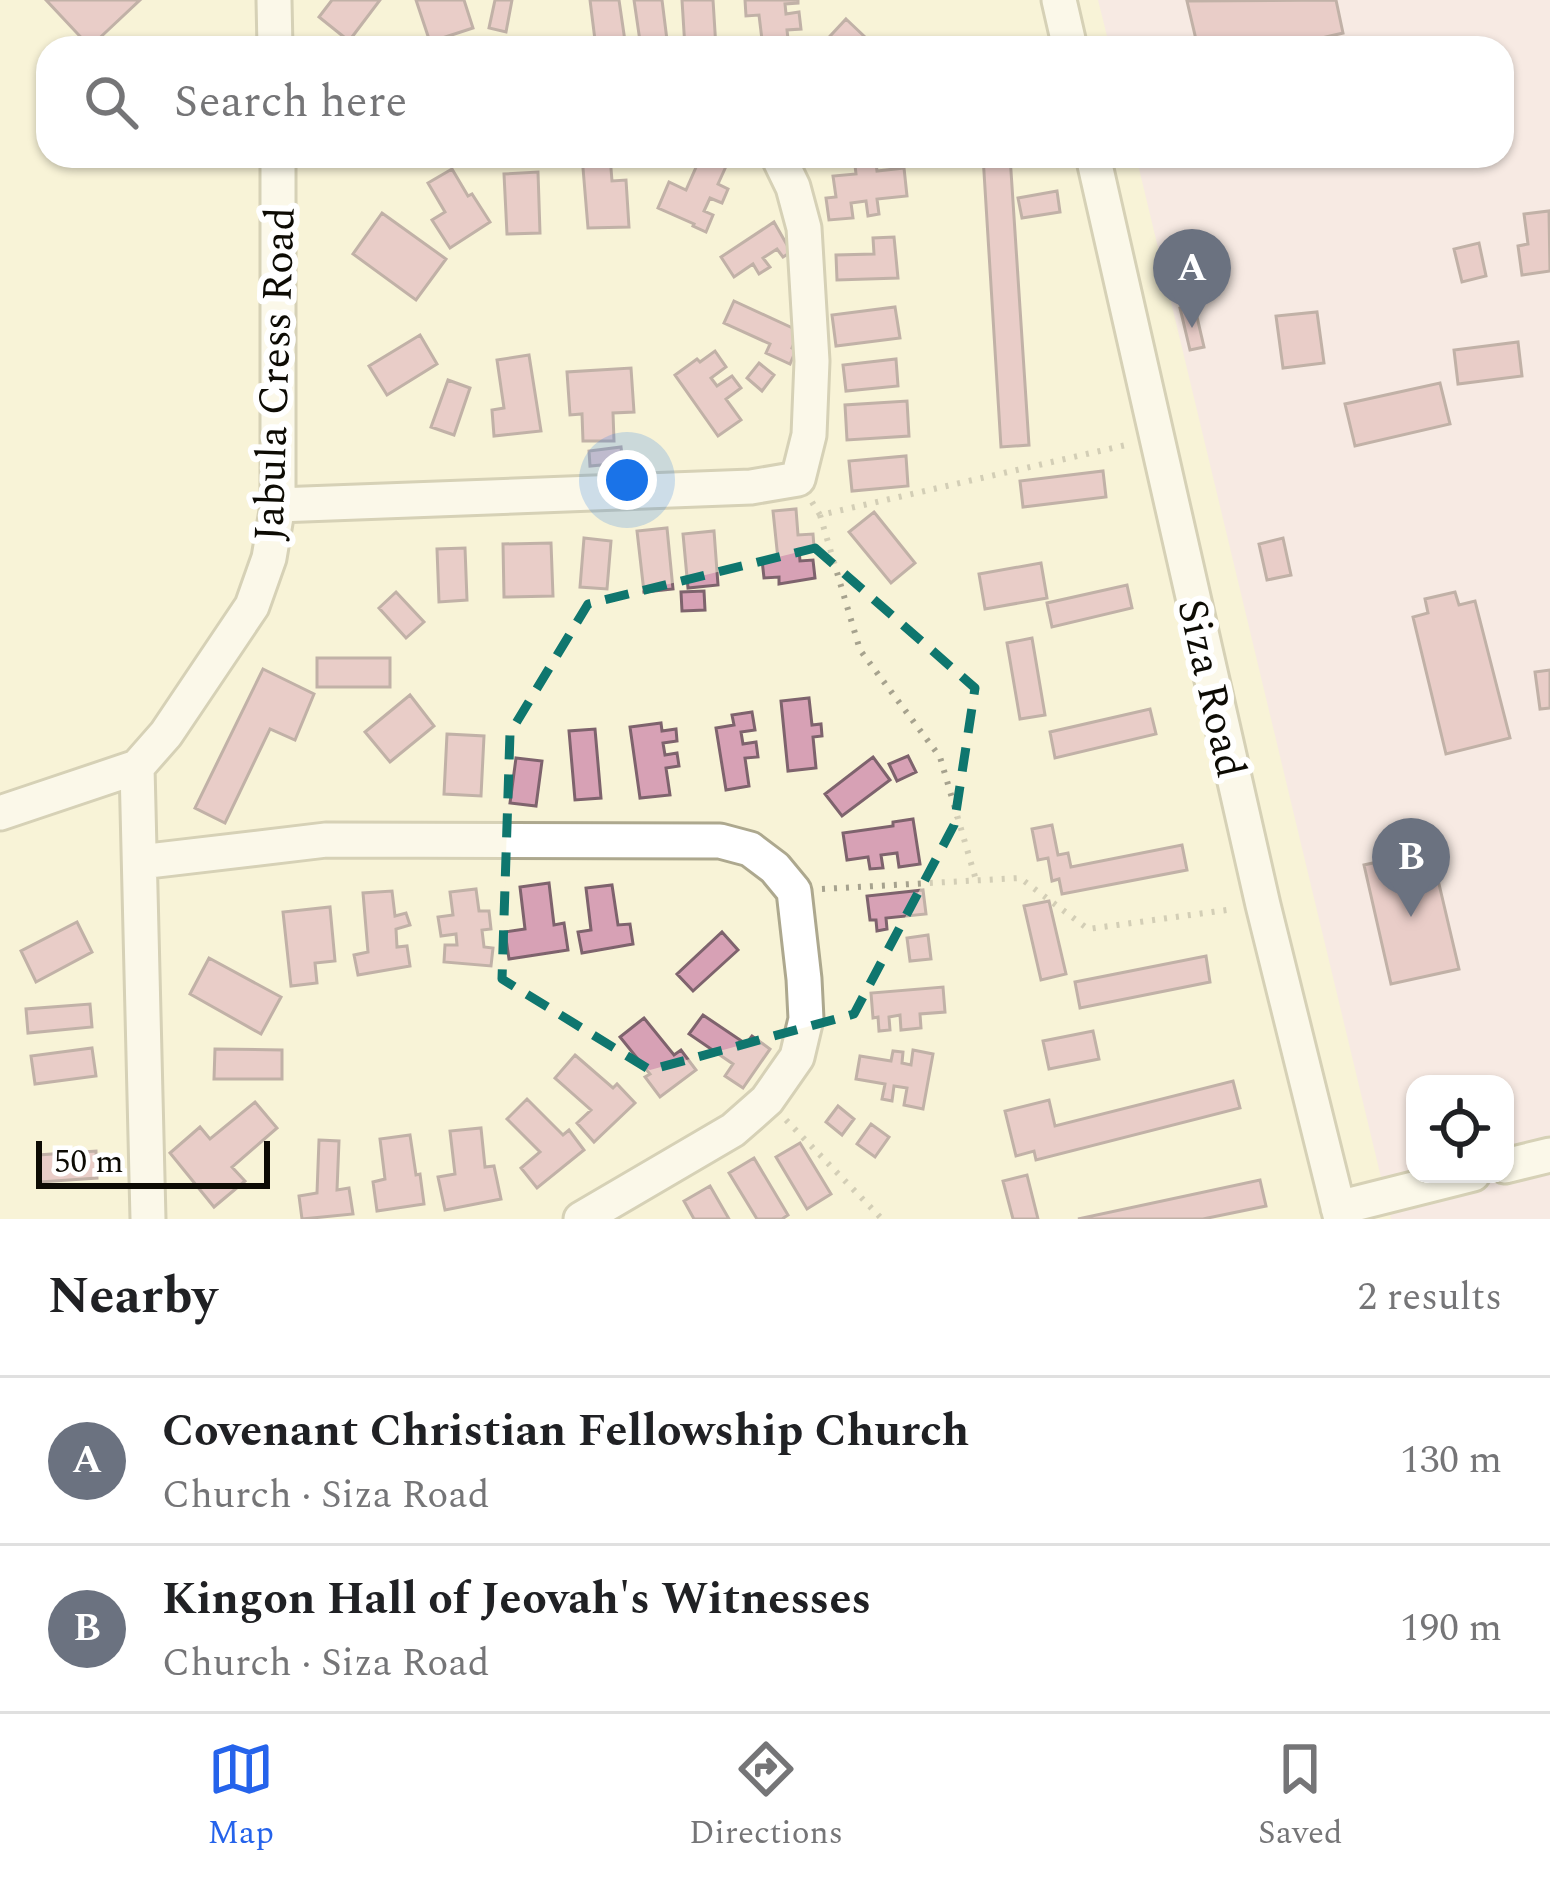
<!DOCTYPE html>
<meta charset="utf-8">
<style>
body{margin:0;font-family:Spectral,serif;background:#f6f6f6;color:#202124}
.controls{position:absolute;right:36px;bottom:36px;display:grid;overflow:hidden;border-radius:24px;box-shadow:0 3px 9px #0004}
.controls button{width:108px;height:108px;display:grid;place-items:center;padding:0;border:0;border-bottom:3px solid #e0e0e0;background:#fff;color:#202124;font:60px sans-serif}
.scale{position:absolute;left:36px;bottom:30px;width:234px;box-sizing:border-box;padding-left:12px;border:6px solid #0d0b04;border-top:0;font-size:33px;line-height:42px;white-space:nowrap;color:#0d0b04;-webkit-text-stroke:9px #fff;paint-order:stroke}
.you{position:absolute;left:627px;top:480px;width:42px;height:42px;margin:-30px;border:9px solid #fff;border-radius:50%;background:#1a73e8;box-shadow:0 0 0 18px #1a73e833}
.badge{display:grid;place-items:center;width:78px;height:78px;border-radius:50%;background:#2563eb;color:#fff;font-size:39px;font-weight:700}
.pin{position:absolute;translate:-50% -99px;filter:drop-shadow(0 3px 6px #0008)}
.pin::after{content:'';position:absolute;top:63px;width:42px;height:36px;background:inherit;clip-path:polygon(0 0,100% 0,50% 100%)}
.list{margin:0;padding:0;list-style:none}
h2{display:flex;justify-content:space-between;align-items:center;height:156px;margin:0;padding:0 48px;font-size:51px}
h2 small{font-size:39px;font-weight:400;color:#757577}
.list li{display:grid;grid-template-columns:78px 1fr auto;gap:36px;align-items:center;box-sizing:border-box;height:168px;padding:0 48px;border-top:3px solid #e0e0e0}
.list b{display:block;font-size:45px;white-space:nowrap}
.list p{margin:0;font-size:39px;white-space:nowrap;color:#757577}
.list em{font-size:39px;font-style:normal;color:#757577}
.icon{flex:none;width:66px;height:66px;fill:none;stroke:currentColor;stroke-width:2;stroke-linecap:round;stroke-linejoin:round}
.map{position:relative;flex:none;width:1550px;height:1219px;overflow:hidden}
.search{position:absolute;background:#fff;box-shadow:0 3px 9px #0004;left:36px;right:36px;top:36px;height:132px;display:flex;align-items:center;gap:30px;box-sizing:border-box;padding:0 42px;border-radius:36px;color:#757577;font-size:45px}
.sheet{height:492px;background:#fff}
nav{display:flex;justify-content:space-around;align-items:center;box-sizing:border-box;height:168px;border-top:3px solid #e0e0e0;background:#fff;font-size:33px;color:#757577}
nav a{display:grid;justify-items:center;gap:6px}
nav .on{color:#2563eb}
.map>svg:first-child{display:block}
.industrial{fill:#f5e1f1;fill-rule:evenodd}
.building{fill:#d7a1b5;stroke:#7e636d;stroke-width:3}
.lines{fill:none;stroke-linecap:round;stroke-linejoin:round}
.minor-casing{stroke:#ada88e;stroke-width:39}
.path{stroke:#a6a28e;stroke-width:6;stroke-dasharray:3 9;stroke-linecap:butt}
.minor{stroke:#fff;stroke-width:33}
.marked{fill:none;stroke:#0f766e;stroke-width:9;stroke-dasharray:24 15;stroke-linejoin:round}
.labels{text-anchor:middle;stroke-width:12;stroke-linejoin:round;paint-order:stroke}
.street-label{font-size:42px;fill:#0d0b04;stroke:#fff}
</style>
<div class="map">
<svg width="1550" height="1219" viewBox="0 0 1550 1219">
<rect width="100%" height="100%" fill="#f8f3d7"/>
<!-- industrial -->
<path class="industrial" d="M 1098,0 L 1550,0 L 1550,1219 L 1391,1219 L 1136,156 L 1502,156 L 1502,48 L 1110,48 ZM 1415,1084 L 1505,1084 L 1505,1174 L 1415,1174 Z"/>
<!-- building -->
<path class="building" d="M 46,0 L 140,0 L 90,47 Z
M 332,0 L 380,0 L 349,41 L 319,17 Z
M 416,0 L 464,0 L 473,28 L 430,42 Z
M 495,0 L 512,0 L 506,32 L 489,28 Z
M 590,0 L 619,0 L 626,48 L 596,48 Z
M 634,0 L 662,0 L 668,48 L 641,48 Z
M 682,0 L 713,0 L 716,48 L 685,48 Z
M 745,0 L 798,0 L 798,3 L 785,4 L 786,14 L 799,12 L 801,29 L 787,30 L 789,48 L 763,48 L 759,15 L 746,16 Z
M 1336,0 L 1343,33 L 1279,48 L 1198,48 L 1187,1 Z
M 846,19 L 865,37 L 855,48 L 819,48 Z
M 582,156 L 610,156 L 612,181 L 626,180 L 629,227 L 588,228 Z
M 701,156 L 716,156 L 728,162 L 718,184 L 728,189 L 722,203 L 710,198 L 704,211 L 713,215 L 706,232 L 693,226 L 694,224 L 658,208 L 669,182 L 686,190 Z
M 875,156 L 877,171 L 904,168 L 907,196 L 877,199 L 879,214 L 868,216 L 866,201 L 851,203 L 853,218 L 829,220 L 826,198 L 836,197 L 833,176 L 856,174 L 854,157 Z
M 983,156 L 1010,156 L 1029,445 L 1001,447 Z
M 452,169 L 468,196 L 472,194 L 490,222 L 450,248 L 432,220 L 445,212 L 428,183 Z
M 538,172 L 540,233 L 507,234 L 504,174 Z
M 1057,191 L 1060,212 L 1022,218 L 1018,198 Z
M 1549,211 L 1550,271 L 1522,275 L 1518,246 L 1528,244 L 1524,214 Z
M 382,213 L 446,259 L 416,300 L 353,254 Z
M 774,222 L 791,252 L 783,257 L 777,249 L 763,258 L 770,267 L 759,274 L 753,264 L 734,277 L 721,257 Z
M 894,237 L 898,278 L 837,280 L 836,255 L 874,254 L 873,238 Z
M 1479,243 L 1486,276 L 1462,282 L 1454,249 Z
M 734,301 L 799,331 L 792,348 L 796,350 L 790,364 L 766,353 L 770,344 L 724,323 Z
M 1194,304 L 1204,347 L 1190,350 L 1180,308 Z
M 895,307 L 900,338 L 836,346 L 832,315 Z
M 1317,312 L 1324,363 L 1283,368 L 1276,316 Z
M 420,335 L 437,364 L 387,395 L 369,366 Z
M 1518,342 L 1522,376 L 1458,384 L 1454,350 Z
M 715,351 L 726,367 L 711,378 L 717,386 L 732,376 L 741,388 L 726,399 L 741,420 L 718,436 L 675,375 L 697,359 L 700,362 Z
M 529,355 L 541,431 L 494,436 L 492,410 L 504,408 L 497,360 Z
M 896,359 L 898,386 L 846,391 L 843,365 Z
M 759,363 L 774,375 L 762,391 L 747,378 Z
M 631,368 L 634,412 L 613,413 L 614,441 L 583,441 L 582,414 L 570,415 L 567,372 Z
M 448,380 L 470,388 L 454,435 L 431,427 Z
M 1440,383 L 1450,424 L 1355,446 L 1345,404 Z
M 907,401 L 909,436 L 847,440 L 845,405 Z
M 621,447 L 623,463 L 590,466 L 589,451 Z
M 906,456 L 908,486 L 852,491 L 849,461 Z
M 1103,471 L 1106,497 L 1023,507 L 1020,481 Z
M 796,509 L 798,535 L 813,534 L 814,547 L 799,549 L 800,561 L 813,560 L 815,578 L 779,584 L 779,577 L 764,578 L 762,560 L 778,559 L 773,511 Z
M 874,512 L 915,563 L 891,583 L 849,532 Z
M 667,528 L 673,589 L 644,592 L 637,531 Z
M 714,531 L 718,585 L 688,588 L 683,534 Z
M 584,538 L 611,541 L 607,589 L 580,587 Z
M 1283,538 L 1291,575 L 1267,580 L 1259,544 Z
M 551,543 L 553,596 L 504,597 L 503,544 Z
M 465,548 L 467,600 L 439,602 L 437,549 Z
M 1041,563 L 1047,598 L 985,609 L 979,574 Z
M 1127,585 L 1132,608 L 1052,627 L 1047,603 Z
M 704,591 L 705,610 L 682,611 L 681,592 Z
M 396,592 L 424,622 L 406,638 L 379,608 Z
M 1455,592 L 1459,605 L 1475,601 L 1510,738 L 1446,754 L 1413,617 L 1428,613 L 1425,599 Z
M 1032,638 L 1045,715 L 1020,719 L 1007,643 Z
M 317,658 L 390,658 L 390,687 L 317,687 Z
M 263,669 L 314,694 L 295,740 L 270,729 L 225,823 L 195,808 Z
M 1550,670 L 1550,708 L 1540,709 L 1535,672 Z
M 410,695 L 434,726 L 390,762 L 365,732 Z
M 809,698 L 812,725 L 821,724 L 822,736 L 813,737 L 816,768 L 788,771 L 781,701 Z
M 1150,709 L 1156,734 L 1055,758 L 1050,732 Z
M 752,712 L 755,730 L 741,732 L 743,744 L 756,742 L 758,757 L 745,758 L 749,786 L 726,790 L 716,728 L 734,725 L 732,715 Z
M 661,723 L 662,731 L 676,729 L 677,741 L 663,743 L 665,755 L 677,753 L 679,766 L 666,768 L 670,795 L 640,798 L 630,727 Z
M 595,729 L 601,798 L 575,800 L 569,731 Z
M 447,734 L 484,736 L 481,796 L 444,794 Z
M 908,756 L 916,772 L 897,781 L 889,764 Z
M 873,757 L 890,780 L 842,816 L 825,794 Z
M 516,758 L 542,761 L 536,806 L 510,803 Z
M 913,819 L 920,864 L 899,867 L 897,853 L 881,855 L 883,868 L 870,869 L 868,857 L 847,860 L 843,833 L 893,826 L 893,822 Z
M 1052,825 L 1058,855 L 1068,853 L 1071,867 L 1182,845 L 1187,870 L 1062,894 L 1059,879 L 1052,881 L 1048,858 L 1038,860 L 1032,829 Z
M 1431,850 L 1459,969 L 1391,984 L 1364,865 Z
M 549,883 L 554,925 L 564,923 L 568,950 L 509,959 L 505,932 L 525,929 L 520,887 Z
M 612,885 L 618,925 L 630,924 L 633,944 L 582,953 L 578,932 L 591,930 L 586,888 Z
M 476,889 L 479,911 L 489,911 L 491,929 L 482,930 L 484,947 L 493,948 L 491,966 L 444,962 L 445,945 L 457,945 L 456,934 L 441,936 L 438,917 L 453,915 L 450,892 Z
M 923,890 L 926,914 L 886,918 L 887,929 L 877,931 L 876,920 L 870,920 L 867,896 Z
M 392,891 L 395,916 L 406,913 L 410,925 L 396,929 L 397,947 L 407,946 L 410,966 L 358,975 L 354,955 L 368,952 L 363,893 Z
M 1049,901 L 1066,974 L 1041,980 L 1024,906 Z
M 330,907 L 335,961 L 315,963 L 317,983 L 291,986 L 283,912 Z
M 77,922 L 92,952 L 36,982 L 21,951 Z
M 722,932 L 738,950 L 693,991 L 677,974 Z
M 928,935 L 931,959 L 910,961 L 907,938 Z
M 1206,956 L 1210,982 L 1080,1008 L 1075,982 Z
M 209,958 L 281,997 L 261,1034 L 190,994 Z
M 943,987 L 945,1012 L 920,1014 L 921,1028 L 901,1030 L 900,1015 L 889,1017 L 890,1030 L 879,1031 L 878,1017 L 873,1018 L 871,993 Z
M 90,1004 L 92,1027 L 28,1033 L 26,1009 Z
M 703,1015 L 746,1044 L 752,1036 L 770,1049 L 743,1088 L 725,1076 L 733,1064 L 689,1034 Z
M 644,1018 L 674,1055 L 681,1050 L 696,1070 L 660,1097 L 645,1077 L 650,1074 L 620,1037 Z
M 1093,1031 L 1099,1059 L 1049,1069 L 1043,1041 Z
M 92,1048 L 96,1076 L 35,1084 L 31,1056 Z
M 215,1049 L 282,1050 L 282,1079 L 214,1079 Z
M 913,1050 L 933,1054 L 923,1109 L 904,1105 L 907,1088 L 894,1086 L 892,1101 L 882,1099 L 885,1084 L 856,1079 L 860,1056 L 891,1061 L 893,1051 L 903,1052 L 902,1063 L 911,1065 Z
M 575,1055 L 613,1088 L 617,1084 L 635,1103 L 594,1142 L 577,1123 L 591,1110 L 555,1078 Z
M 1233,1081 L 1240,1108 L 1036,1160 L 1034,1151 L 1016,1156 L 1005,1111 L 1049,1100 L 1055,1126 Z
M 527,1099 L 563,1135 L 569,1130 L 584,1150 L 537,1188 L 521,1168 L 540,1152 L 507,1119 Z
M 255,1102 L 277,1128 L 232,1167 L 245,1181 L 214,1207 L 170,1153 L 200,1127 L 210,1139 Z
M 838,1106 L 854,1119 L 842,1135 L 826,1122 Z
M 871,1124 L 889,1137 L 875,1157 L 857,1144 Z
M 481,1128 L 485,1167 L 494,1166 L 501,1199 L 445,1210 L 438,1177 L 455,1174 L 450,1131 Z
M 410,1135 L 416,1175 L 420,1174 L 424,1204 L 377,1211 L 373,1182 L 385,1179 L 380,1139 Z
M 319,1140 L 339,1141 L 337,1190 L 349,1188 L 353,1214 L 302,1219 L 299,1196 L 317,1193 Z
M 800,1143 L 831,1194 L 807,1209 L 776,1157 Z
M 96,1151 L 97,1178 L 40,1182 L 38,1155 Z
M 754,1158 L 788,1215 L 782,1219 L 757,1219 L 729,1173 Z
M 1027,1175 L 1038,1219 L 1013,1219 L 1003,1181 Z
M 1260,1180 L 1266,1206 L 1203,1219 L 1078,1219 Z
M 710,1186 L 729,1219 L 694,1219 L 684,1201 Z"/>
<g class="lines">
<defs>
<path id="minor" d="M 274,0 L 275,48
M 1059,0 L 1070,48
M 1093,156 L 1263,905 L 1341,1219
M 278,505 L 751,487 L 798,479 L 809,435 L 812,361 L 804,228 L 793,187 L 778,156
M 137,767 L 148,1219
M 0,813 L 137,767 L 166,734 L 252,606 L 269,558 L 278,505 L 278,156
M 140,862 L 326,840 L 720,841 L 750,849 L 775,868 L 794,891 L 804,979 L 806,1019 L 797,1057 L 767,1100 L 733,1130 L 581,1219
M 1505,1166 L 1550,1155
M 1338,1208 L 1473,1174"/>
</defs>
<!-- minor casing -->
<use href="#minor" class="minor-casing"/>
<!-- path -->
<path class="path" d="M 812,502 L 820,515 L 1126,445
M 820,515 L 860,650 L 940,757 L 976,880
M 822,889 L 1020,878 L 1088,929 L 1234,909
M 786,1120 L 882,1219"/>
<!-- minor -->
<use href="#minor" class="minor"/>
</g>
<!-- marked area -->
<path d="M0 0H1550V1219H0ZM 815,548 L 975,688 L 954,825 L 854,1014 L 650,1070 L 502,979 L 510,733 L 588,604 Z" fill="#f8f3d7" fill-opacity=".55" fill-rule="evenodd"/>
<path class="marked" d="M 815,548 L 975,688 L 954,825 L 854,1014 L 650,1070 L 502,979 L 510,733 L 588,604 Z"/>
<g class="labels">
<!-- street labels -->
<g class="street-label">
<text transform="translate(273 374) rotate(-88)" y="15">Jabula Cress Road</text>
<text transform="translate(1213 688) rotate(77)" y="15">Siza Road</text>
</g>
</g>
</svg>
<div class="controls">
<button><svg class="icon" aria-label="locate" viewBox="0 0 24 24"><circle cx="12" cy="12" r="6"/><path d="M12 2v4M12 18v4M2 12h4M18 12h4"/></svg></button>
</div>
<div class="scale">50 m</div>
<div class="you"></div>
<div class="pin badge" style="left:1192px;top:328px;background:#6b7280">A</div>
<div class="pin badge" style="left:1411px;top:917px;background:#6b7280">B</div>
<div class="search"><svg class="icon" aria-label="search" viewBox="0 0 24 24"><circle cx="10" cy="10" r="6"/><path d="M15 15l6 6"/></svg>Search here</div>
</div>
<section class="sheet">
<h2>Nearby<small>2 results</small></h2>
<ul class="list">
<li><span class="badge" style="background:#6b7280">A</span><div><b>Covenant Christian Fellowship Church</b><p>Church · Siza Road</p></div><em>130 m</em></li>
<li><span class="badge" style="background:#6b7280">B</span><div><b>Kingon Hall of Jeovah's Witnesses</b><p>Church · Siza Road</p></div><em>190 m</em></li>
</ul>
</section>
<nav>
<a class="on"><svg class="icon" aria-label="map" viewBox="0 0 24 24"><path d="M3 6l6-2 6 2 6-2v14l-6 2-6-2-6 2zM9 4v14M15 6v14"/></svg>Map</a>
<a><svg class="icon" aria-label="directions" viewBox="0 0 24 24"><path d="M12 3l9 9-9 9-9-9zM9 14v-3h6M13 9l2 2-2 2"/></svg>Directions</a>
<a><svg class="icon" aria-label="saved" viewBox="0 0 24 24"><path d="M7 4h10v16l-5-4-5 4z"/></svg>Saved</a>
</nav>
